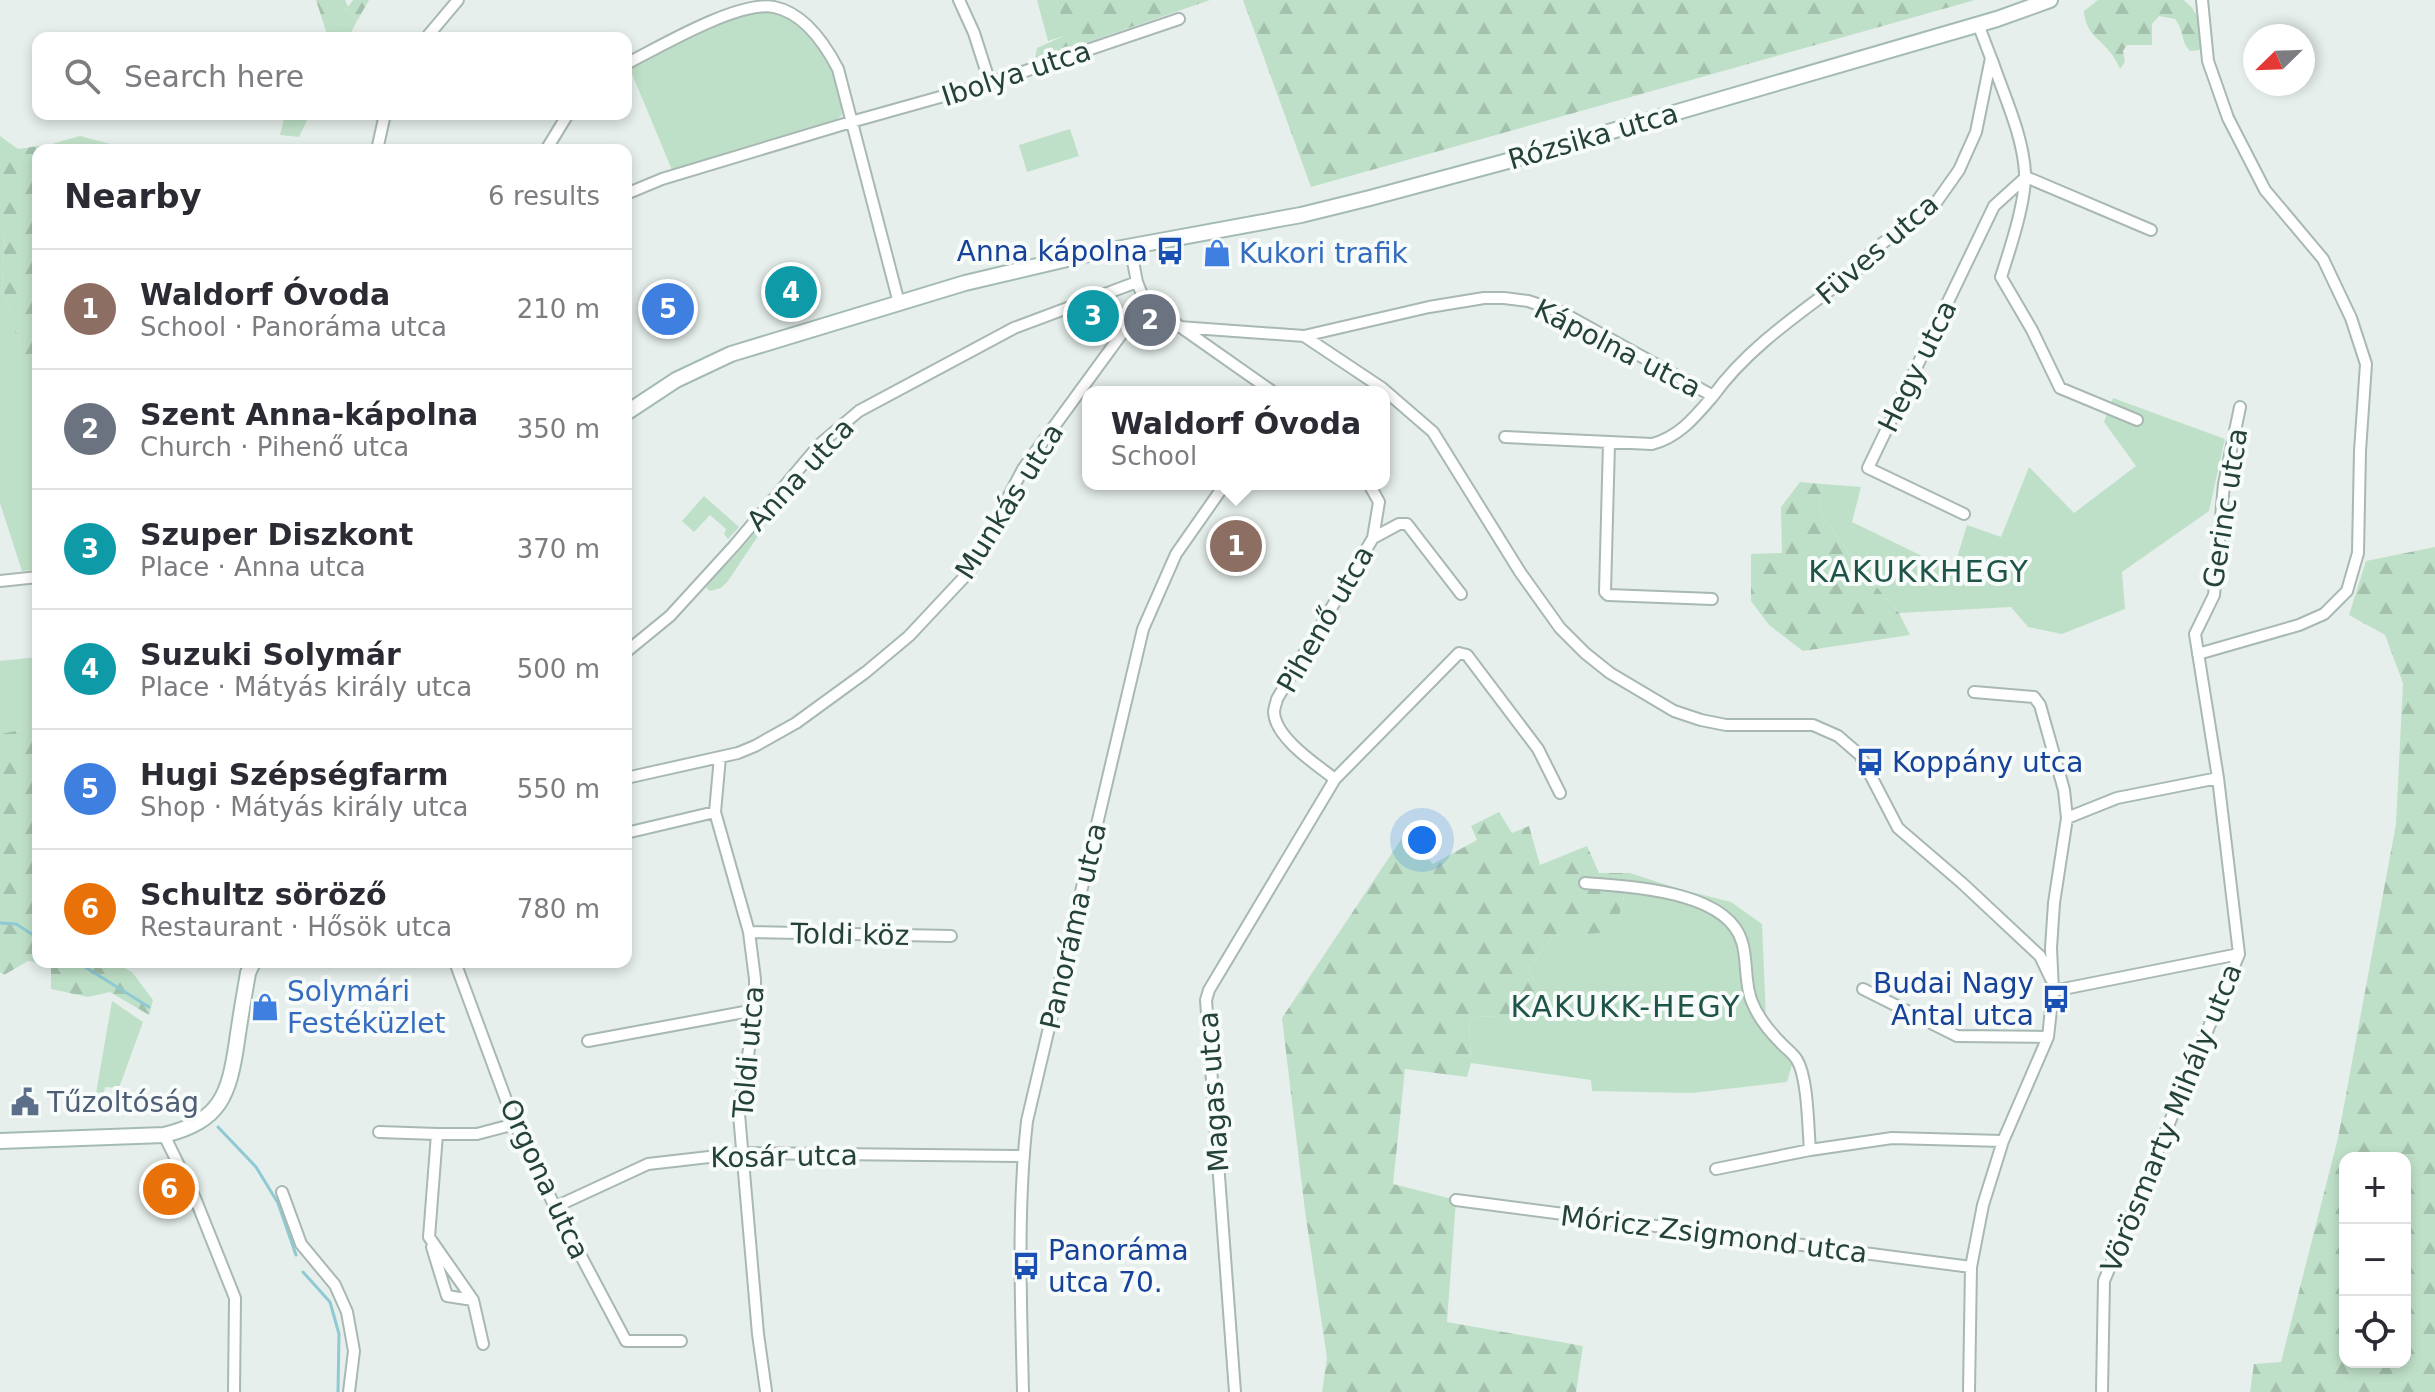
<!DOCTYPE html>
<meta charset="utf-8">
<style>
body{margin:0;font-family:"DejaVu Sans",sans-serif;background:#f7f7f7;color:#2b2b33}
.controls{position:absolute;right:24px;bottom:24px;display:grid;overflow:hidden;border-radius:16px;box-shadow:0 4px 12px #0003}
.controls button{width:72px;height:72px;display:grid;place-items:center;padding:0;border:0;border-bottom:2px solid #e1e1e2;background:#fff;color:#2b2b33;font:40px sans-serif}
.compass{position:absolute;left:2243px;top:24px;width:72px;height:72px;border-radius:50%;background:#fff;box-shadow:0 4px 12px #0003;rotate:247deg}
.you{position:absolute;left:1422px;top:840px;width:28px;height:28px;margin:-20px;border:6px solid #fff;border-radius:50%;background:#1a73e8;box-shadow:0 0 0 12px #1a73e833}
.badge{display:grid;place-items:center;width:52px;height:52px;border-radius:50%;background:#7c3aed;color:#fff;font-size:26px;font-weight:700}
.pin{position:absolute;translate:-50% -50%;border:4px solid #fff;box-shadow:0 2px 8px #0006}
.popup{position:absolute;left:1082px;top:386px;width:308px;height:104px;box-sizing:border-box;display:grid;place-content:center;border-radius:16px;background:#fff;filter:drop-shadow(0 2px 6px #0005);font-size:26px;white-space:nowrap;color:#7c7c81}
.popup b{font-size:30px;color:#2b2b33}
.popup::after{content:'';position:absolute;left:50%;top:100%;margin-left:-16px;border:16px solid transparent;border-top-color:#fff}
.list{margin:0;padding:0;list-style:none}
h2{display:flex;justify-content:space-between;align-items:center;height:104px;margin:0;padding:0 32px;font-size:34px}
h2 small{font-size:26px;font-weight:400;color:#7c7c81}
.list li{display:grid;grid-template-columns:52px 1fr auto;gap:24px;align-items:center;box-sizing:border-box;height:120px;padding:0 32px;border-top:2px solid #e1e1e2}
.list b{display:block;font-size:30px;white-space:nowrap}
.list p{margin:0;font-size:26px;white-space:nowrap;color:#7c7c81}
.list em{font-size:26px;font-style:normal;color:#7c7c81}
.icon{flex:none;width:44px;height:44px;fill:none;stroke:currentColor;stroke-width:2;stroke-linecap:round;stroke-linejoin:round}
.map{position:relative;flex:none;width:2435px;height:1392px;overflow:hidden}
.search{position:absolute;background:#fff;box-shadow:0 4px 12px #0003;left:32px;top:32px;width:600px;height:88px;display:flex;align-items:center;gap:20px;box-sizing:border-box;padding:0 28px;border-radius:16px;color:#7c7c81;font-size:30px}
.panel{position:absolute;background:#fff;box-shadow:0 4px 12px #0003;left:32px;top:144px;width:600px;height:824px;border-radius:16px}
.map>svg:first-child{display:block}
.grass{fill:#bfe0c8}
.forest{fill:url(#forest-firs);fill-rule:evenodd}
.lines{fill:none;stroke-linecap:round;stroke-linejoin:round}
.stream{stroke:#8ec9d4;stroke-width:3}
.minor-casing{stroke:#a8b8b2;stroke-width:14}
.secondary-casing{stroke:#a4bbb3;stroke-width:18}
.minor{stroke:#fff;stroke-width:10}
.secondary{stroke:#fff;stroke-width:14}
.labels{text-anchor:middle;stroke-width:8;stroke-linejoin:round;paint-order:stroke}
.street-label{font-size:28px;fill:#24423a;stroke:#f7fbf9}
.transit-label{font-size:28px;fill:#164399;stroke:#f7fbf9;text-anchor:end}
.shop-label{font-size:28px;fill:#366cbe;stroke:#f7fbf9;text-anchor:start}
.service-label{font-size:28px;fill:#4e5e75;stroke:#f7fbf9;text-anchor:start}
.neighbourhood-label{font-size:30px;letter-spacing:2px;fill:#1f5548;stroke:#f7fbf9}
</style>
<div class="map">
<svg width="2435" height="1392" viewBox="0 0 2435 1392">
<defs>
<pattern id="forest-firs" width="22" height="20" patternUnits="userSpaceOnUse" patternTransform="scale(2)"><rect width="22" height="20" fill="#bfe0c8"/><path d="M5 1l3.5 6h-7zM16 11l3.5 6h-7z" fill="#a4c1ad"/></pattern>
</defs>
<rect width="100%" height="100%" fill="#e6efeb"/>
<!-- grass -->
<path class="grass" d="M 1037,0 L 1057,0 L 1067,35 L 1048,41 Z
M 347,8 L 357,21 L 348,38 L 328,38 L 326,31 Z
M 749,10 C 757,11 767,10 775,12 C 814,21 841,78 842,115 L 835,121 L 672,170 L 630,69 L 719,22 Z
M 1070,129 L 1079,156 L 1027,172 L 1019,145 Z
M 80,136 L 133,150 L 54,150 L 52,144 Z
M 0,232 L 5,234 L 2,285 L 24,362 L 38,360 L 38,569 L 22,571 L 0,503 Z
M 2113,398 L 2225,439 L 2209,511 L 2122,572 L 2125,609 L 2062,634 L 2028,627 L 2011,607 L 1899,613 L 1848,553 L 1819,509 L 1822,484 L 1861,487 L 1852,522 L 1953,571 L 1967,525 L 2001,537 L 2029,467 L 2074,513 L 2136,466 L 2104,422 Z
M 704,496 L 739,527 L 728,539 L 724,534 L 726,529 L 710,515 L 694,532 L 682,521 Z
M 775,506 L 778,506 L 728,581 L 721,588 L 710,591 L 706,588 L 711,579 L 736,555 Z
M 38,657 L 38,726 L 0,734 L 0,661 Z
M 1630,873 L 1679,889 L 1731,902 L 1762,924 L 1766,1018 L 1796,1051 L 1787,1082 L 1692,1093 L 1592,1091 L 1591,1080 L 1471,1063 L 1469,1018 L 1489,1016 L 1566,1028 L 1527,970 L 1553,936 L 1615,931 Z
M 112,1001 L 143,1022 L 119,1088 L 105,1087 L 101,1105 L 94,1105 Z"/>
<!-- forest -->
<path class="forest" d="M 316,0 L 345,0 L 348,7 L 353,0 L 369,0 L 357,21 L 347,8 L 326,31 Z
M 1057,0 L 1210,0 L 1071,48 L 1035,58 L 1037,48 L 1066,35 Z
M 1243,0 L 1975,0 L 1311,187 Z
M 2098,0 L 2183,0 C 2201,12 2200,27 2202,47 L 2199,50 L 2190,51 C 2181,43 2184,30 2175,19 L 2159,16 L 2152,24 L 2152,45 L 2127,45 L 2123,51 L 2125,62 L 2120,69 C 2117,63 2114,56 2109,51 C 2097,36 2086,34 2084,11 Z
M 285,114 L 310,114 L 299,137 L 280,135 Z
M 0,136 L 18,149 L 52,144 L 54,150 L 38,150 L 38,360 L 24,363 L 2,285 L 5,234 L 0,232 Z
M 1800,482 L 1822,484 L 1819,509 L 1848,553 L 1899,613 L 1910,635 L 1803,651 L 1769,625 L 1751,601 L 1751,554 L 1782,553 L 1781,507 Z
M 2435,547 L 2435,1392 L 2250,1392 L 2254,1364 L 2281,1362 L 2338,1138 L 2396,824 L 2403,683 L 2385,635 L 2349,615 L 2366,561 ZM 2345,1158 L 2405,1158 L 2405,1362 L 2345,1362 Z
M 38,726 L 38,962 L 113,962 L 132,972 L 153,1000 L 149,1015 L 110,992 L 88,997 L 51,989 L 51,966 L 28,961 L 4,975 L 0,972 L 0,734 Z
M 1499,812 L 1512,833 L 1529,826 L 1540,865 L 1587,846 L 1599,873 L 1630,873 L 1615,932 L 1553,936 L 1527,970 L 1567,1029 L 1489,1016 L 1469,1018 L 1471,1063 L 1467,1077 L 1405,1069 L 1393,1184 L 1456,1200 L 1447,1322 L 1583,1346 L 1576,1392 L 1322,1392 L 1327,1358 L 1305,1211 L 1282,1018 L 1404,835 L 1433,864 L 1477,840 L 1471,826 Z"/>
<g class="lines">
<!-- stream -->
<path class="stream" d="M 0,923 L 16,924 L 38,938
M 77,962 L 149,1007
M 218,1127 L 256,1167 L 278,1203 L 296,1255
M 303,1272 L 330,1302 L 339,1334 L 338,1392"/>
<defs>
<path id="minor" d="M 959,0 L 974,33 L 990,83
M 426,38 L 458,0
M 1992,60 C 2004,96 2023,135 2025,173 C 2026,201 2010,249 2001,277 L 2032,330 L 2060,388 L 2137,420
M 626,64 C 659,47 739,0 774,7 C 804,13 825,44 838,69 L 899,303
M 377,150 L 385,114
M 546,150 L 568,114
M 626,194 L 662,179 L 851,122 L 990,83 L 1179,19
M 1130,246 L 1137,282 L 1145,302
M 1145,302 L 1273,392
M 1179,327 L 1304,336 L 1382,388 L 1433,432 L 1520,572 L 1560,628 L 1585,653 L 1610,673 L 1674,711 L 1701,720 L 1726,725 L 1813,725 L 1838,736 L 1860,755 L 1898,828 L 1962,883 L 2040,956 L 2051,979
M 1304,336 L 1429,307 L 1484,298 L 1504,298 L 1528,301 L 1561,312 L 1713,396 C 1695,417 1679,437 1652,444 L 1505,437
M 1713,396 C 1751,343 1811,306 1862,266 L 1872,251 L 1935,204 L 1959,170 L 1976,132 L 1991,58 L 1978,24
M 1609,443 L 1605,592 L 1608,595 L 1712,599
M 1964,514 L 1868,468 L 1994,206 L 2026,177 L 2151,230
M 1373,538 L 1399,524 L 1407,524 L 1461,594
M 0,581 L 38,577
M 626,652 L 670,616 L 734,546 L 820,444 L 859,411 L 1014,328 L 1137,282
M 2198,654 L 2299,625 L 2324,614 L 2347,591 L 2358,553 L 2360,451 L 2366,364 L 2351,318 L 2323,259 L 2265,190 L 2228,118 L 2208,61 L 2202,0
M 720,757 L 715,812 L 749,932 L 755,979 L 755,1010 L 739,1114 L 758,1334 L 766,1391
M 626,778 L 738,753 L 755,746 L 796,723 L 866,672 L 909,636 L 969,572 L 1023,469 L 1145,302
M 1335,779 C 1317,765 1275,738 1274,712 C 1274,708 1276,704 1277,699 L 1373,538 L 1379,502 L 1369,484
M 2067,818 L 2117,798 L 2218,778
M 626,833 L 715,812
M 1585,883 C 1629,887 1727,890 1742,942 C 1748,961 1744,984 1752,1002 C 1758,1017 1769,1031 1780,1042 C 1785,1048 1793,1053 1797,1060 C 1808,1078 1808,1128 1810,1150
M 749,932 L 951,936
M 455,962 L 515,1124 L 555,1207 L 626,1341 L 681,1341
M 1863,989 L 1957,1036 L 2048,1037
M 2053,991 L 2239,954
M 588,1041 L 755,1010
M 379,1132 L 437,1134
M 164,1135 L 195,1198 L 235,1298 L 234,1392
M 1716,1169 L 1810,1150 L 1892,1138 L 2003,1141
M 282,1192 L 301,1244 L 335,1285 L 347,1312 L 354,1351 L 349,1392
M 1456,1200 L 1971,1267
M 555,1207 L 648,1164 L 744,1153 L 1023,1156
M 432,1247 L 447,1296 L 473,1300
M 483,1344 L 473,1300 L 429,1237 L 437,1134 L 477,1134 L 515,1124
M 1023,1392 C 1021,1302 1017,1210 1027,1121 L 1143,629 L 1176,554 L 1225,484
M 1235,1392 L 1206,1000 L 1209,990 L 1335,779 L 1459,653 L 1467,655 L 1538,749 L 1560,793
M 1969,1392 L 1971,1267 L 1983,1205 L 2003,1141 L 2048,1037 L 2053,991 L 2051,948 L 2054,903 L 2067,818 L 2064,790 L 2040,705 L 2034,697 L 1974,692
M 2102,1392 L 2104,1281 L 2239,954 L 2218,778 L 2195,634 L 2214,595 L 2224,484 L 2240,407"/>
<path id="secondary" d="M 626,413 L 676,380 L 731,354 L 965,283 L 1084,255 L 1301,215 L 1370,198 L 1519,158 L 1997,19 L 2050,0
M 0,1141 L 164,1135 C 221,1121 229,1095 237,1041 C 240,1019 244,996 248,973 L 253,962"/>
</defs>
<!-- minor casing -->
<use href="#minor" class="minor-casing"/>
<!-- secondary casing -->
<use href="#secondary" class="secondary-casing"/>
<!-- minor -->
<use href="#minor" class="minor"/>
<!-- secondary -->
<use href="#secondary" class="secondary"/>
</g>
<!-- icons -->
<defs>
<symbol id="bus-bare" viewBox="-9 -9 18 18"><path d="M-5-6H5V4H4V6H2V4H-2V6H-4V4H-5ZM-3.5-4V0h7V-4ZM-3.5 1.2v1.5H-2V1.2ZM2 1.2v1.5H3.5V1.2Z" fill="#1a4fb4" stroke="#f7fbf9" stroke-width="2.5" paint-order="stroke"/></symbol>
<symbol id="shop-bare" viewBox="-9 -9 18 18"><path d="M-5-2.5h2.3a2.7 3.5 0 0 1 5.4 0H5L5.5 6h-11ZM-1.5-2.5h3a1.5 2.3 0 0 0-3 0Z" fill="#3f7fe0" stroke="#f7fbf9" stroke-width="2.5" paint-order="stroke"/></symbol>
<symbol id="civic-bare" viewBox="-9 -9 18 18"><path d="M-.6-6.5H3V-4.5H.6V-3L4-1V1h2V6H-6V1h2V-1L-.6-3ZM-1.2 2.5V6h2.4V2.5Z" fill="#5c6f8a" stroke="#f7fbf9" stroke-width="2.5" paint-order="stroke"/></symbol>
</defs>
<g fill-rule="evenodd">
<use href="#bus-bare" x="1150" y="231" width="40" height="40"/>
<use href="#shop-bare" x="1197" y="233" width="40" height="40"/>
<use href="#bus-bare" x="1850" y="742" width="40" height="40"/>
<use href="#bus-bare" x="2036" y="979" width="40" height="40"/>
<use href="#shop-bare" x="245" y="987" width="40" height="40"/>
<use href="#civic-bare" x="5" y="1082" width="40" height="40"/>
<use href="#bus-bare" x="1006" y="1246" width="40" height="40"/>
</g>
<g class="labels">
<!-- street labels -->
<g class="street-label">
<text transform="translate(1016 73) rotate(-18)" y="10">Ibolya utca</text>
<text transform="translate(1593 136) rotate(-16)" y="10">Rózsika utca</text>
<text transform="translate(1877 249) rotate(-41)" y="10">Füves utca</text>
<text transform="translate(1618 348) rotate(27)" y="10">Kápolna utca</text>
<text transform="translate(1917 366) rotate(-64)" y="10">Hegy utca</text>
<text transform="translate(800 474) rotate(-47)" y="10">Anna utca</text>
<text transform="translate(1009 501) rotate(-58)" y="10">Munkás utca</text>
<text transform="translate(2225 508) rotate(-81)" y="10">Gerinc utca</text>
<text transform="translate(1325 619) rotate(-60)" y="10">Pihenő utca</text>
<text transform="translate(1073 926) rotate(-77)" y="10">Panoráma utca</text>
<text transform="translate(850 934) rotate(1)" y="10">Toldi köz</text>
<text transform="translate(748 1052) rotate(-85)" y="10">Toldi utca</text>
<text transform="translate(1213 1092) rotate(-94)" y="10">Magas utca</text>
<text transform="translate(2171 1118) rotate(-68)" y="10">Vörösmarty Mihály utca</text>
<text transform="translate(784 1156) rotate(-1)" y="10">Kosár utca</text>
<text transform="translate(545 1179) rotate(65)" y="10">Orgona utca</text>
<text transform="translate(1714 1234) rotate(7)" y="10">Móricz Zsigmond utca</text>
</g>
<!-- transit labels -->
<g class="transit-label">
<text x="1148" y="261">Anna kápolna</text>
<text x="1892" y="772" text-anchor="start">Koppány utca</text>
<text x="2034" y="993">Budai Nagy<tspan x="2034" dy="32">Antal utca</tspan></text>
<text x="1048" y="1260" text-anchor="start">Panoráma<tspan x="1048" dy="32">utca 70.</tspan></text>
</g>
<!-- shop labels -->
<g class="shop-label">
<text x="1239" y="263">Kukori trafik</text>
<text x="287" y="1001">Solymári<tspan x="287" dy="32">Festéküzlet</tspan></text>
</g>
<!-- service labels -->
<g class="service-label">
<text x="47" y="1112">Tűzoltóság</text>
</g>
<!-- neighbourhood labels -->
<g class="neighbourhood-label">
<text x="1919" y="582">KAKUKKHEGY</text>
<text x="1626" y="1017">KAKUKK-HEGY</text>
</g>
</g>
</svg>
<div class="controls">
<button>+</button>
<button>−</button>
<button><svg class="icon" aria-label="locate" viewBox="0 0 24 24"><circle cx="12" cy="12" r="6"/><path d="M12 2v4M12 18v4M2 12h4M18 12h4"/></svg></button>
</div>
<svg class="compass" viewBox="-18 -18 36 36"><path d="M0-13l5 13h-10z" fill="#e53935"/><path d="M0 13l5-13h-10z" fill="#7c7c81"/></svg>
<div class="you"></div>
<div class="pin badge" style="left:1236px;top:546px;background:#8d6e63">1</div>
<div class="popup"><b>Waldorf Óvoda</b>School</div>
<div class="pin badge" style="left:1150px;top:320px;background:#6b7280">2</div>
<div class="pin badge" style="left:1093px;top:316px;background:#0f9aa8">3</div>
<div class="pin badge" style="left:791px;top:292px;background:#0f9aa8">4</div>
<div class="pin badge" style="left:668px;top:309px;background:#3f7fe0">5</div>
<div class="pin badge" style="left:169px;top:1189px;background:#e8710a">6</div>
<div class="search"><svg class="icon" aria-label="search" viewBox="0 0 24 24"><circle cx="10" cy="10" r="6"/><path d="M15 15l6 6"/></svg>Search here</div>
<section class="panel">
<h2>Nearby<small>6 results</small></h2>
<ul class="list">
<li><span class="badge" style="background:#8d6e63">1</span><div><b>Waldorf Óvoda</b><p>School · Panoráma utca</p></div><em>210 m</em></li>
<li><span class="badge" style="background:#6b7280">2</span><div><b>Szent Anna-kápolna</b><p>Church · Pihenő utca</p></div><em>350 m</em></li>
<li><span class="badge" style="background:#0f9aa8">3</span><div><b>Szuper Diszkont</b><p>Place · Anna utca</p></div><em>370 m</em></li>
<li><span class="badge" style="background:#0f9aa8">4</span><div><b>Suzuki Solymár</b><p>Place · Mátyás király utca</p></div><em>500 m</em></li>
<li><span class="badge" style="background:#3f7fe0">5</span><div><b>Hugi Szépségfarm</b><p>Shop · Mátyás király utca</p></div><em>550 m</em></li>
<li><span class="badge" style="background:#e8710a">6</span><div><b>Schultz söröző</b><p>Restaurant · Hősök utca</p></div><em>780 m</em></li>
</ul>
</section>
</div>
